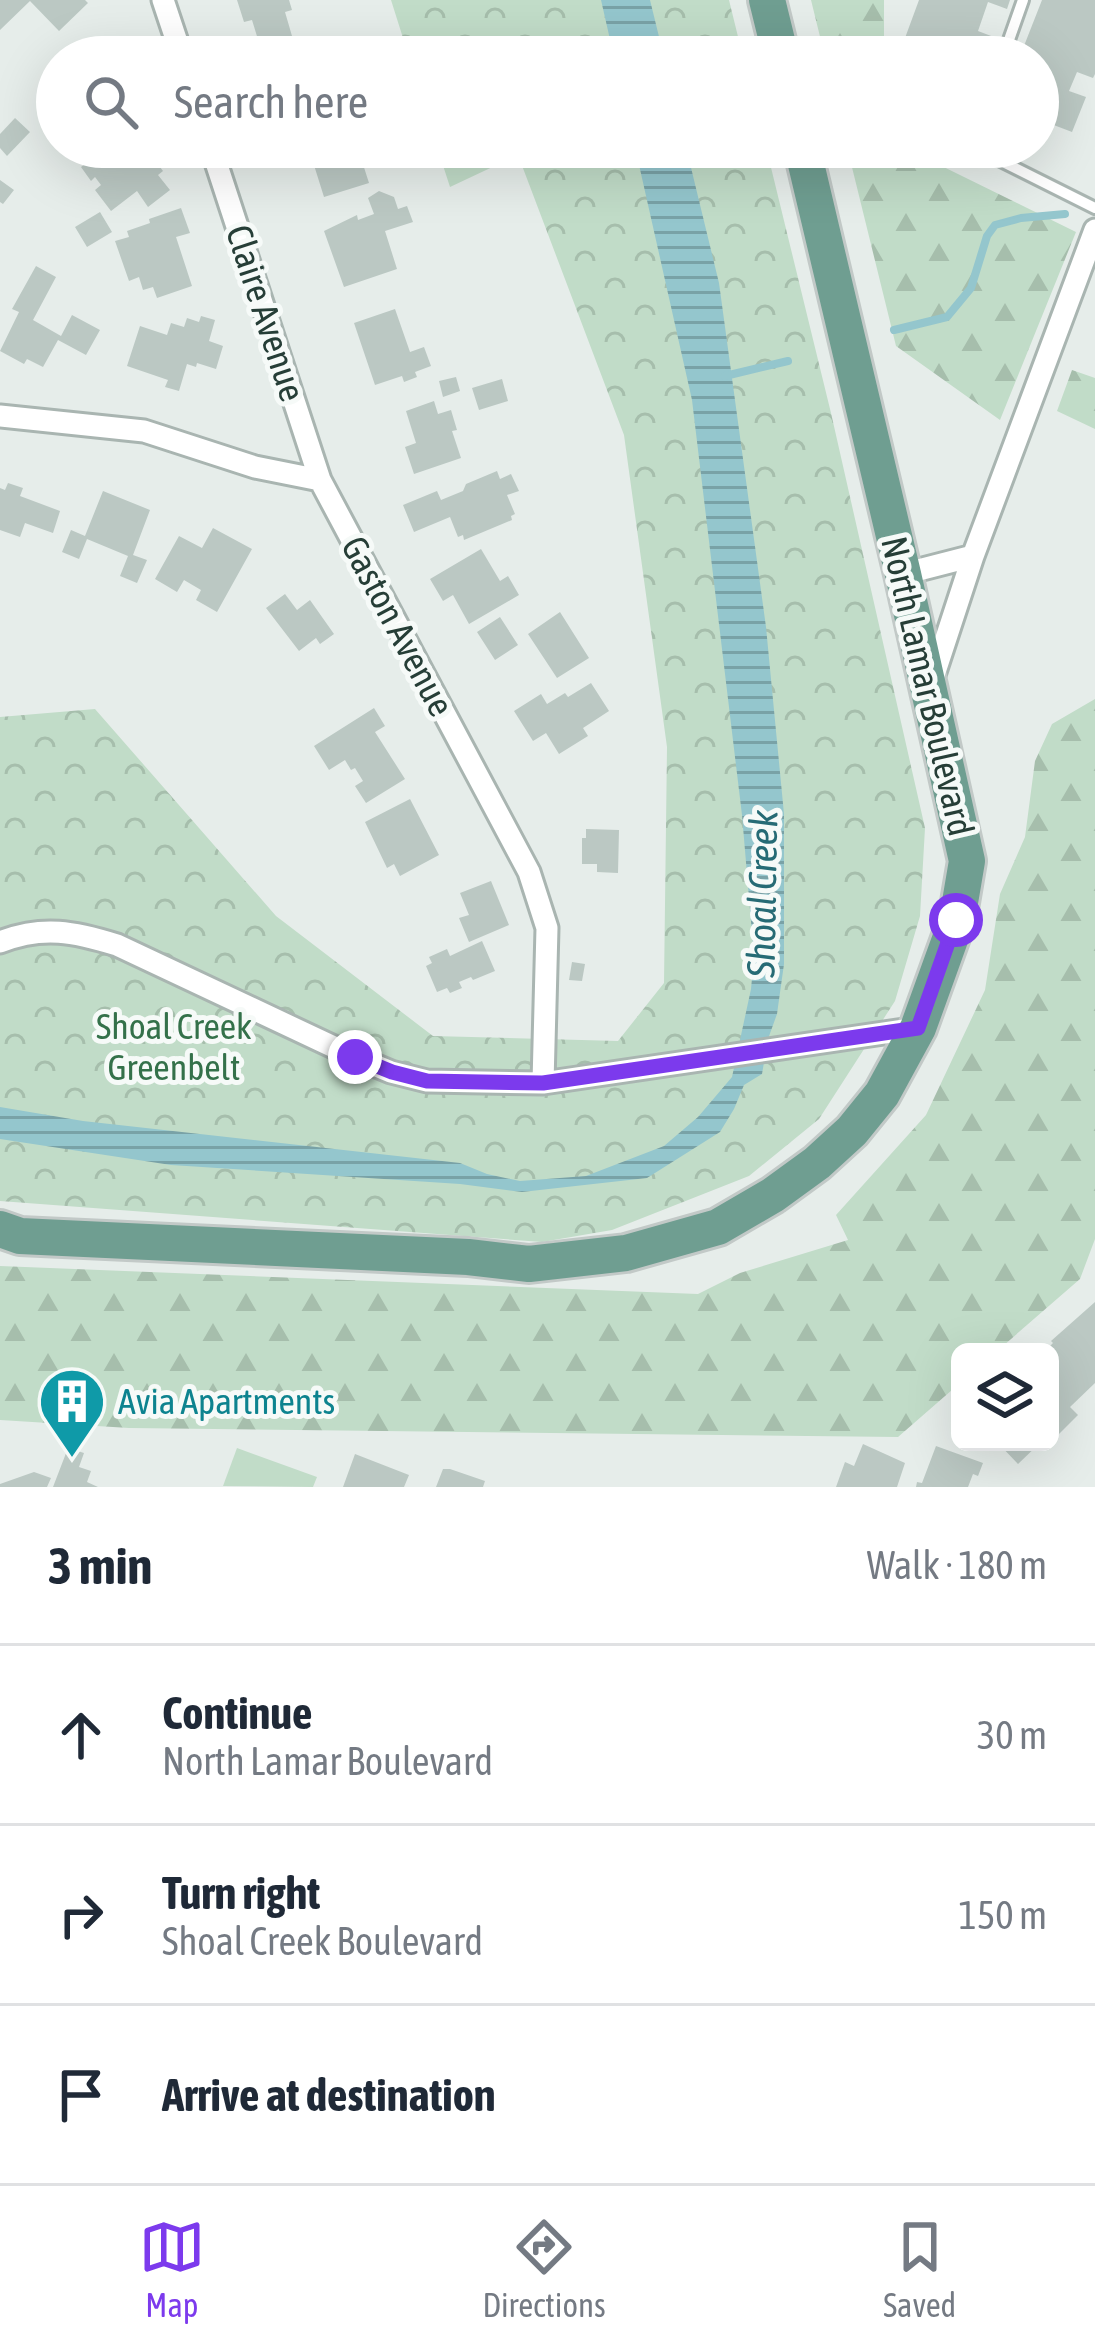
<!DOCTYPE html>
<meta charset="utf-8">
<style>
body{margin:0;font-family:"Asap Condensed",sans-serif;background:#f2f2f3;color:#1f2937}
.controls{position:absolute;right:36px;bottom:36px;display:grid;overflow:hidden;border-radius:18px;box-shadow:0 12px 48px #0002}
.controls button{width:108px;height:108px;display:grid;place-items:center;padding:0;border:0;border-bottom:3px solid #e0e1e3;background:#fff;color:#1f2937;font:60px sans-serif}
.stop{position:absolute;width:36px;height:36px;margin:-27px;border:9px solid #7c3aed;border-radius:50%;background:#fff}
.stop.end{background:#7c3aed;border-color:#fff;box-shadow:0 3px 12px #0008}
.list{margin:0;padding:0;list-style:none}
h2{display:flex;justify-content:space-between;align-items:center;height:156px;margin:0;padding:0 48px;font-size:51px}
h2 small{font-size:39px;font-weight:400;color:#747a83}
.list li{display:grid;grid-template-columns:78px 1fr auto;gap:36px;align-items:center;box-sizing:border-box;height:180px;padding:0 48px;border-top:3px solid #e0e1e3}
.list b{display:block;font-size:45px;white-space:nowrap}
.list p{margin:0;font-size:39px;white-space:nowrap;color:#747a83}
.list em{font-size:39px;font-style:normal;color:#747a83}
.icon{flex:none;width:66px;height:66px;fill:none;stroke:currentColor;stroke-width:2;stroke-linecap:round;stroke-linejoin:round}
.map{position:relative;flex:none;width:1095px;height:1487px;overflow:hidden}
.search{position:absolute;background:#fff;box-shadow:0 12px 48px #0002;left:36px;right:36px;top:36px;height:132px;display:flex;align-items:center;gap:30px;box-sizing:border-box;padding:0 42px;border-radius:66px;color:#747a83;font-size:45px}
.sheet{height:696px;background:#fff}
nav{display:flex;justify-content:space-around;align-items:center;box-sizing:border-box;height:168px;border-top:3px solid #e0e1e3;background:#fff;font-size:33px;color:#747a83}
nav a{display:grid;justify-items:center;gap:6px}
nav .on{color:#7c3aed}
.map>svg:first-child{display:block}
.forest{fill:url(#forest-firs)}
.park{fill:url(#park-crowns)}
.garden{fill:#c1dcc8}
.water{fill:url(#water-rules)}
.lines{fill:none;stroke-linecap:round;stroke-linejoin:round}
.stream{stroke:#94c6cd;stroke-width:8}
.building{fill:#bbc8c3}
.lane-casing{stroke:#a9b5b1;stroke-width:16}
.street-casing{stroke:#a9b5b1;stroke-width:27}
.primary-casing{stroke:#c2c9c7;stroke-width:42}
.lane{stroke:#fff;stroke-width:10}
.street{stroke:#fff;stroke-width:21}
.primary{stroke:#6f9e91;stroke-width:36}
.route{stroke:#7c3aed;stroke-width:15}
.labels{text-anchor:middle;stroke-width:10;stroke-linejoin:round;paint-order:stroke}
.street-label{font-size:36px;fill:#263e37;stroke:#f6faf8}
.park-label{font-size:36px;fill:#34714a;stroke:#f6faf8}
.culture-label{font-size:36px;fill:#0d838f;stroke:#f6faf8;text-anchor:start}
.water-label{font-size:39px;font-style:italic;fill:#266b75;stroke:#f6faf8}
</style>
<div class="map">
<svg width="1095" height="1487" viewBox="0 0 1095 1487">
<defs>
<pattern id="forest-firs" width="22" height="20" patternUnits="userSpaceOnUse" patternTransform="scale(3)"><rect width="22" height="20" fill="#c1dcc8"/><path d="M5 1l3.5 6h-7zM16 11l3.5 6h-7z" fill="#a6beac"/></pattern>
<pattern id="park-crowns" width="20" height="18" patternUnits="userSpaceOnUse" patternTransform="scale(3)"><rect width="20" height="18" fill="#c1dcc8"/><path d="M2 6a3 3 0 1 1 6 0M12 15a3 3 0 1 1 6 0" fill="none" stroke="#a6beac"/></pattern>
<pattern id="water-rules" width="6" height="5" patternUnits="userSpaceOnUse" patternTransform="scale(3)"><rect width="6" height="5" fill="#94c6cd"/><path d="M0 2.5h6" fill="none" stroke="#79a2a7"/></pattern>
</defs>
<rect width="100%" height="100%" fill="#e6edea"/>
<!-- forest -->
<path class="forest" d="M 811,0 L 884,0 L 884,57 L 825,57 Z
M 847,147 L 903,147 L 1076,232 L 1000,420 L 896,346 Z
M 1072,370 L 1095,378 L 1095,429 L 1057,411 Z
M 1095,699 L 1095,1239 L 1080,1279 L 996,1352 L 960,1352 L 960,1383 L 898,1437 L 129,1428 L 0,1420 L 0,1266 L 698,1294 L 740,1273 L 848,1240 L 836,1215 L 926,1115 L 985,990 L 1000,894 L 1025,837 L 1035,761 L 1052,724 Z"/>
<!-- park -->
<path class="park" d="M 391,0 L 729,0 L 743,57 L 409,57 Z
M 437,147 L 766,147 L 831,413 L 925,828 L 920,916 L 895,1001 L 819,1119 L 749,1176 L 612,1230 L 542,1242 L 0,1201 L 0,717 L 95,709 L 276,916 L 433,1036 L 618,1041 L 664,983 L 667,747 L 624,435 L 518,155 L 450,187 Z"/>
<!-- garden -->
<path class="garden" d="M 237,1448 L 317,1477 L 313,1487 L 223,1486 Z"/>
<!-- water -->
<path class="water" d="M 601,0 L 650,0 L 664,57 L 614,57 Z
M 635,147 L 686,147 L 719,283 L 766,627 L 784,814 L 784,964 L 777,1014 L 768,1039 L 762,1074 L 744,1085 L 734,1109 L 720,1132 L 647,1178 L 522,1192 L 460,1184 L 171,1165 L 0,1139 L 0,1107 L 83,1121 L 460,1163 L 487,1174 L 520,1181 L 586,1176 L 664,1146 L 698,1117 L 732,1077 L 751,989 L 754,957 L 742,815 L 692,400 Z"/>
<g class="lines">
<!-- stream -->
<path class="stream" d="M 894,330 L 947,317 L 971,288 L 987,236 L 995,225 L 1021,218 L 1065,214
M 725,376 L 788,361"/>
</g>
<!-- building -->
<path class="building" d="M 0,0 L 85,0 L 88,3 L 59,31 L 30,1 L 0,30 Z
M 237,0 L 289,0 L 292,10 L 285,12 L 292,36 L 260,46 L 252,20 L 244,22 Z
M 919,0 L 1010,0 L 1007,9 L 988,2 L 978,31 L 999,39 L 992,57 L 898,57 Z
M 1042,0 L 1095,0 L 1095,74 L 1093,78 L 1077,72 L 1069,91 L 1086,97 L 1072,132 L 1038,119 L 1038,57 L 1022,51 Z
M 57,90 L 57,147 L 47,134 L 56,128 L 46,114 L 53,109 L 45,99 Z
M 15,118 L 30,132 L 7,156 L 0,148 L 0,134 Z
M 107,147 L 145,147 L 163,171 L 158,175 L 170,190 L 148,207 L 137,191 L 111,211 L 95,190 L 101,185 L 95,177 L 91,181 L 81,167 Z
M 287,147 L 369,147 L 371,154 L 361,158 L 369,183 L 324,197 L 313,162 L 294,168 Z
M 0,180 L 14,190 L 3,204 L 0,202 Z
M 379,191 L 394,197 L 398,209 L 407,206 L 413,222 L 385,231 L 397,269 L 344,287 L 324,231 L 357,215 L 358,220 L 374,214 L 368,198 Z
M 181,208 L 190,233 L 176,237 L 192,286 L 157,298 L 153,287 L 143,290 L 139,277 L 129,281 L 115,241 L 129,237 L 127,231 L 150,223 L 149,219 Z
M 100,212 L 112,232 L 87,247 L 75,227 Z
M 36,266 L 56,277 L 33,320 L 61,336 L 72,315 L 100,330 L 86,355 L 58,340 L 43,367 L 27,359 L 24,364 L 0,351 L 19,312 L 12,309 Z
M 395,309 L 410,352 L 424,347 L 431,366 L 415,372 L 417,377 L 404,382 L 402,376 L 375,385 L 354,323 Z
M 201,316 L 215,320 L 209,341 L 223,346 L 216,369 L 197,363 L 196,367 L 187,364 L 179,391 L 165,387 L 168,380 L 127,366 L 140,326 L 167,335 L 171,323 L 184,327 L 187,318 L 199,322 Z
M 456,377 L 460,391 L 443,397 L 439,381 Z
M 502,379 L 508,401 L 479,410 L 472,388 Z
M 434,401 L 438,414 L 451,410 L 457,430 L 452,431 L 461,458 L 414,474 L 405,447 L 416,443 L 406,411 Z
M 497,471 L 500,479 L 511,474 L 519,491 L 507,495 L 515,514 L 511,516 L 512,520 L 464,540 L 463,535 L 458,537 L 450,517 L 414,532 L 403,505 L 437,491 L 441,500 L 463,491 L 466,484 Z
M 8,483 L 23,488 L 20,496 L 60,511 L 53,533 L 25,523 L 20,537 L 0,530 L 0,488 L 5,490 Z
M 103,491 L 150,510 L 133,555 L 147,560 L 137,583 L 120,576 L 128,556 L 87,539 L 79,559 L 62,552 L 71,530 L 85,536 Z
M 213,528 L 252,549 L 217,612 L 196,600 L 201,590 L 184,580 L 177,592 L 155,579 L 179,536 L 202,548 Z
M 481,549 L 500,581 L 508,576 L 519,595 L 469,624 L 453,595 L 443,601 L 430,579 Z
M 285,594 L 297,610 L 310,600 L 334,634 L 320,644 L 316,638 L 299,651 L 266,608 Z
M 560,612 L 589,658 L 557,678 L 528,634 Z
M 500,617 L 518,645 L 495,660 L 477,632 Z
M 591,683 L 609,711 L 583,728 L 588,736 L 559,754 L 546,733 L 533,741 L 514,711 L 541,694 L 547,704 L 565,693 L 568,697 Z
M 374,708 L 385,726 L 375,732 L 405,779 L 366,803 L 355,786 L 363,781 L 355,768 L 351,770 L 345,760 L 329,770 L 314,746 Z
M 410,799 L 439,855 L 400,876 L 394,864 L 387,868 L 365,822 Z
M 586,829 L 619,830 L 618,873 L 597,872 L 597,864 L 582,864 L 582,838 L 586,838 Z
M 491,881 L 509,925 L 469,942 L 459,918 L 469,915 L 460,893 Z
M 482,941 L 495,971 L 473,980 L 471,977 L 459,982 L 462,988 L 450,993 L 447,988 L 437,992 L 426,966 L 432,963 L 429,957 L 447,949 L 450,956 Z
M 572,962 L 585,964 L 582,981 L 569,980 Z
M 1095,1302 L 1095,1383 L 1070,1407 L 1078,1415 L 1057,1436 L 1050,1428 L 1050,1352 L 1044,1352 L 1053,1343 L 1051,1341 Z
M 997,1442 L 1041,1442 L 1018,1464 Z
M 863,1444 L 905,1463 L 897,1487 L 836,1487 L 845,1462 L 854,1466 Z
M 936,1446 L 983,1463 L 978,1476 L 973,1474 L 968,1487 L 916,1487 L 917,1482 L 922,1483 Z
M 68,1448 L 84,1453 L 79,1467 L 91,1471 L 87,1482 L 98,1487 L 53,1487 Z
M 355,1454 L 409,1475 L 404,1487 L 343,1487 Z
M 443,1469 L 450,1469 L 485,1481 L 483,1487 L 436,1487 Z
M 34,1472 L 51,1478 L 47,1487 L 0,1487 L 0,1484 Z"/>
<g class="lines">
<defs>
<path id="lane" d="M 1003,57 L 1023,0
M 973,147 L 1095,208"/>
<path id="street" d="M 163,0 L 182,57
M 211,147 L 320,480 L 529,872 L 547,928 L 543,1083
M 0,416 L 144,431 L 255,467 L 320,480
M 903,574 L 973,556
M 932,681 L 973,556 L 1095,230
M 0,942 C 43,925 75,932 117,945 L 355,1057 L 391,1072 L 427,1081 L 543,1083 L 918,1028"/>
<path id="primary" d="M 767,0 L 781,57
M 0,1229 L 20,1236 L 468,1257 L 529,1264 L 626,1253 L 718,1227 L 773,1195 L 817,1163 L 852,1131 L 882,1094 L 918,1028 L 957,920 L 967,861 L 903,574 L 802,147"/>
</defs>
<!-- lane casing -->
<use href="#lane" class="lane-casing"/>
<!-- street casing -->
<use href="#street" class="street-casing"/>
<!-- primary casing -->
<use href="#primary" class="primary-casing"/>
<!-- lane -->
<use href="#lane" class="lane"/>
<!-- street -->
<use href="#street" class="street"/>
<!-- primary -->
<use href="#primary" class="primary"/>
</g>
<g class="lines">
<!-- route -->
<path class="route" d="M 355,1057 L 392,1072 L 427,1081 L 543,1083 L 918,1028 L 956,920"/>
</g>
<!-- icons -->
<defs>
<symbol id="building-pin" viewBox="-11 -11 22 30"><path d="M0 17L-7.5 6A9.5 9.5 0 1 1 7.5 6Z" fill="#0f9aa8" stroke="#f6faf8"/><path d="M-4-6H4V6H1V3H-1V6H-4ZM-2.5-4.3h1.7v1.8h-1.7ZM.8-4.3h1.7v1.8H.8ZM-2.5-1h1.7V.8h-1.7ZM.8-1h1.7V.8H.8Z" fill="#fff"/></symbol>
</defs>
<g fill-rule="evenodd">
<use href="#building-pin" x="34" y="1363" width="76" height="104"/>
</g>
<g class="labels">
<!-- street labels -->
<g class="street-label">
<text transform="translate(266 313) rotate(72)" y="13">Claire Avenue</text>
<text transform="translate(398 626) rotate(62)" y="13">Gaston Avenue</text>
<text transform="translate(928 686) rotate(77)" y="13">North Lamar Boulevard</text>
</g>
<!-- park labels -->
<g class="park-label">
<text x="174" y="1039">Shoal Creek<tspan x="174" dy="41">Greenbelt</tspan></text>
</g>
<!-- culture labels -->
<g class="culture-label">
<text x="118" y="1414">Avia Apartments</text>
</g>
<!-- water labels -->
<g class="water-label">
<text transform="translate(762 894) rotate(-89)" y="14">Shoal Creek</text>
</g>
</g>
</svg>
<div class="controls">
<button><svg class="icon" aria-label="layers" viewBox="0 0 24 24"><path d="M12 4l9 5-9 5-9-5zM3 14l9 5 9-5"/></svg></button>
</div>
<div class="stop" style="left:956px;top:920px"></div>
<div class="stop end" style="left:355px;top:1057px"></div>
<div class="search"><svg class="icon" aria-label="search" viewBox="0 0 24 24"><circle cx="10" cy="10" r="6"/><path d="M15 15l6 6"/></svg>Search here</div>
</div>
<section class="sheet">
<h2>3 min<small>Walk · 180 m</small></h2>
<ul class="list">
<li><svg class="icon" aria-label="ahead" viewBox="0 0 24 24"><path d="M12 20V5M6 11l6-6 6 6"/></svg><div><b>Continue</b><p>North Lamar Boulevard</p></div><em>30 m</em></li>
<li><svg class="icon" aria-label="right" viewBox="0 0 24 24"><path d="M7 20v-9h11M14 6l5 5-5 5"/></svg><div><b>Turn right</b><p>Shoal Creek Boulevard</p></div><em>150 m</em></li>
<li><svg class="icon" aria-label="arrive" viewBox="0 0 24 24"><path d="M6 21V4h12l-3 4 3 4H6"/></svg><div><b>Arrive at destination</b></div></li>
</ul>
</section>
<nav>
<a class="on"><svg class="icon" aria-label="map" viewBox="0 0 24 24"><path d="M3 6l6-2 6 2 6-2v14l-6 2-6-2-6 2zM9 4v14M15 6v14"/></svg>Map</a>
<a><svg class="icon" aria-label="directions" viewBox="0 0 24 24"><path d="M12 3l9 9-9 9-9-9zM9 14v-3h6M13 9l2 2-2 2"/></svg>Directions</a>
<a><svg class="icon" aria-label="saved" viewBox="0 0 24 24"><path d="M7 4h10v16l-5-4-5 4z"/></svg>Saved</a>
</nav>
